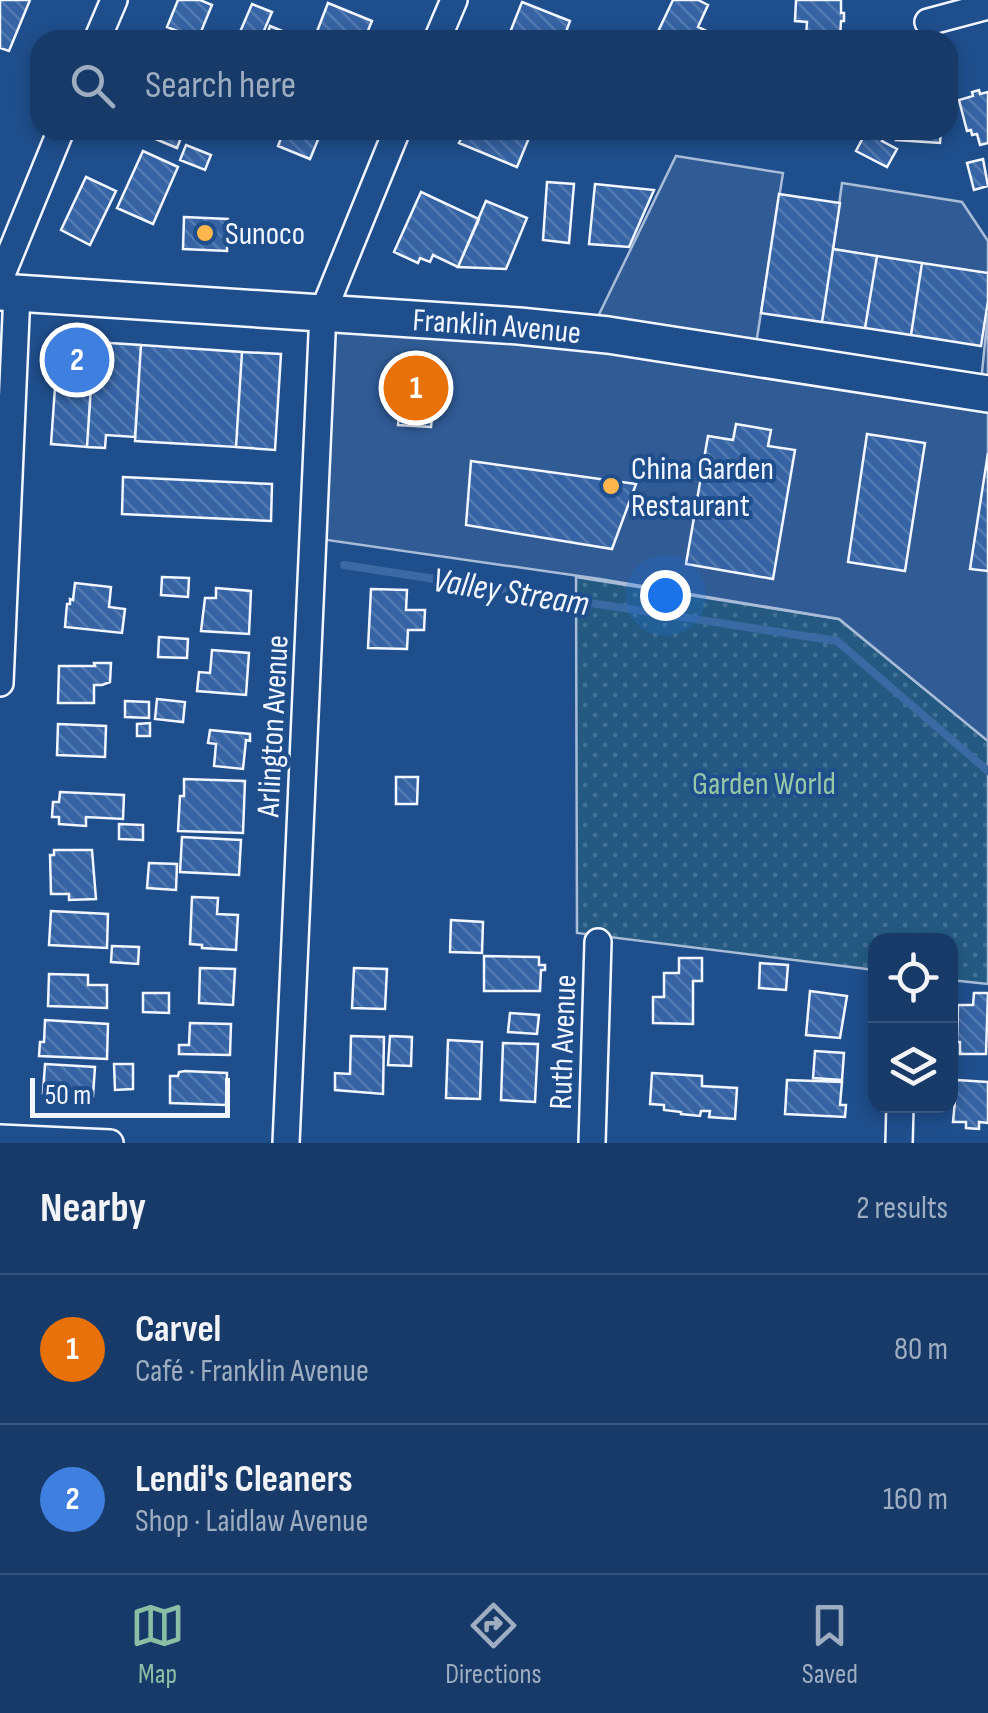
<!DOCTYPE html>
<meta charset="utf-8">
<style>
body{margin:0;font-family:"Sofia Sans Condensed",sans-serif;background:#244571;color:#f1f3f6}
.controls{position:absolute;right:30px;bottom:30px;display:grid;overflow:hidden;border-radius:20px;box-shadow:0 5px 15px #0003}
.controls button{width:90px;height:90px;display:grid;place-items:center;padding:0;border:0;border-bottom:2px solid #36547d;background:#173a69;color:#f1f3f6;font:50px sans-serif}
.scale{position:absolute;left:30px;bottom:25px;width:200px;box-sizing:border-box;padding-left:10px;border:5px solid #f2f6ff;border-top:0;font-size:28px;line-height:35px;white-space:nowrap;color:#f2f6ff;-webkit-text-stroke:8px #1f4e8c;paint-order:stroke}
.you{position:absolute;left:665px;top:595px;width:35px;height:35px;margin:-25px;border:8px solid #fff;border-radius:50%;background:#1a73e8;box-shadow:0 0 0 15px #1a73e833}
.badge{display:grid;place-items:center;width:65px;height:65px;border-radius:50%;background:#8abfa5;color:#fff;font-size:32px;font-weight:700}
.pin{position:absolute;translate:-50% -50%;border:5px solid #fff;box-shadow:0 2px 10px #0006}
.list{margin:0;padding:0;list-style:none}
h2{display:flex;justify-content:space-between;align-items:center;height:130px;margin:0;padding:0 40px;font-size:42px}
h2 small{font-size:32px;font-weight:400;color:#9eadc0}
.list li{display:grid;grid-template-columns:65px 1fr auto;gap:30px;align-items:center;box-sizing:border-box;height:150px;padding:0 40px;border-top:2px solid #36547d}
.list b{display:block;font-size:38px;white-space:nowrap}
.list p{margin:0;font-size:32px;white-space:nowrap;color:#9eadc0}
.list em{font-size:32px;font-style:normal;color:#9eadc0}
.icon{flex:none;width:55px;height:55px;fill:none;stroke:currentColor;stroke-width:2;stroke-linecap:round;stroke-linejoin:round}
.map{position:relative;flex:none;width:988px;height:1143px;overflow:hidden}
.search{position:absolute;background:#173a69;box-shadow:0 5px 15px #0003;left:30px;right:30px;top:30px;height:110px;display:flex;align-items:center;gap:25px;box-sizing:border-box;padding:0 35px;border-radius:30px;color:#9eadc0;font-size:38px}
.sheet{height:430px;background:#173a69}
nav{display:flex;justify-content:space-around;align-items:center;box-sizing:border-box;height:140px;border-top:2px solid #36547d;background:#173a69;font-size:28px;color:#9eadc0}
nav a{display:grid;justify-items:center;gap:5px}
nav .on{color:#8abfa5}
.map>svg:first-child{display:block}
.garden{fill:url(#garden-dots);stroke:#a8bbd7;stroke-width:2.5}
.parking{fill:#305b95;stroke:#a8bbd7;stroke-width:2.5}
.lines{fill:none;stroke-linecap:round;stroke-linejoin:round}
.stream{stroke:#3b69a3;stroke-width:8}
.building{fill:url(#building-back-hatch);stroke:#f2f6ff;stroke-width:2.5}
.street-casing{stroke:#f2f6ff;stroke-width:30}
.secondary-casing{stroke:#f2f6ff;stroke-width:40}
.street{stroke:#1f4e8c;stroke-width:25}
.secondary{stroke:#1f4e8c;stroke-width:35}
.poi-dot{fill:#ffb74d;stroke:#1f4e8c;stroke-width:4}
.labels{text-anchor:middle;stroke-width:8;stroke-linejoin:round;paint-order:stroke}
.poi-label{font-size:32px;fill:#f2f6ff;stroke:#1f4e8c;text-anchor:start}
.street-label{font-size:32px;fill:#f2f6ff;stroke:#1f4e8c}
.park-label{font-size:32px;fill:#97c8a6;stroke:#1f4e8c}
.water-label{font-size:35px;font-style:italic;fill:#f2f6ff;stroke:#1f4e8c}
</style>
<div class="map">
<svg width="988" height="1143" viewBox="0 0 988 1143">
<defs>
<pattern id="garden-dots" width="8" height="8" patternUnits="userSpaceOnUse" patternTransform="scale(2.5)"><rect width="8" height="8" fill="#245a82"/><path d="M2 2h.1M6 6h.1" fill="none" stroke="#447295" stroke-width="1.8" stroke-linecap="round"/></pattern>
<pattern id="building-back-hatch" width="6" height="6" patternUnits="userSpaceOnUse" patternTransform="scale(2.5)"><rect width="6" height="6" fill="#3563a3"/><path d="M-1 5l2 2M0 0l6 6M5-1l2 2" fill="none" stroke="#537ab1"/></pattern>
</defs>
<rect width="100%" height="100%" fill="#1f4e8c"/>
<!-- garden -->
<path class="garden" d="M 576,577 L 839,619 L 988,741 L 988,984 L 951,980 L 950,941 L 876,941 L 875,970 L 577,933 Z"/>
<!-- parking -->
<path class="parking" d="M 676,156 L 783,173 L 754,357 L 980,392 L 988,313 L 988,741 L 839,619 L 600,579 L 313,538 L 323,312 L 590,333 Z
M 842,183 L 962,202 L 988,241 L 988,276 L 833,249 Z"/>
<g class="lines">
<!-- stream -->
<path class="stream" d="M 344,565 L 837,641 L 988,771"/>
</g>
<!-- building -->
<path class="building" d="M 0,0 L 30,0 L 9,51 L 0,48 Z
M 178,0 L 200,0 L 212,5 L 198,39 L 167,27 Z
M 673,0 L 698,0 L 708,5 L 698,27 L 715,35 L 712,40 L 659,40 L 655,38 Z
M 796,0 L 841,0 L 841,13 L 844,13 L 844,21 L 841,21 L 840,39 L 806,37 L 807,22 L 795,21 Z
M 522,2 L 570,21 L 563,40 L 507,40 Z
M 328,3 L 372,21 L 364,40 L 330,40 L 316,34 Z
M 252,4 L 272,12 L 260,40 L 240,32 Z
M 270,26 L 297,37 L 296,40 L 265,40 Z
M 979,90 L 980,94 L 988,92 L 988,143 L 980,145 L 977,134 L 972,135 L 971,130 L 967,131 L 959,100 L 973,96 L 972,92 Z
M 134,130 L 184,130 L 177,148 Z
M 284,130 L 322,130 L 310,159 L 278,146 Z
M 465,130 L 524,130 L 531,133 L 517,167 L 459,143 Z
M 867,130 L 875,130 L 886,136 L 882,141 L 897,149 L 887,167 L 856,151 Z
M 897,130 L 941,130 L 940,143 L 896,140 Z
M 186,145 L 211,155 L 205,170 L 180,160 Z
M 143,151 L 178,167 L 153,224 L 117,208 Z
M 983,159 L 988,186 L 974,190 L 967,163 Z
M 86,177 L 116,191 L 90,245 L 61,230 Z
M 547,182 L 574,184 L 569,243 L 543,240 Z
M 595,184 L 654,190 L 629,247 L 589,244 Z
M 421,192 L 479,219 L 458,267 L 433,255 L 430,262 L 420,258 L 418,263 L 394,252 Z
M 779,194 L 840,203 L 822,322 L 761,313 Z
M 486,201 L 527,218 L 506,269 L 458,267 Z
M 184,217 L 228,219 L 227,251 L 183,249 Z
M 833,249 L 877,256 L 865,328 L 822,322 Z
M 877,256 L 922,263 L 911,335 L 865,328 Z
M 922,263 L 988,273 L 988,301 L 981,346 L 911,335 Z
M 94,342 L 141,345 L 135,437 L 106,435 L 105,448 L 87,447 Z
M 141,345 L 242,352 L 236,447 L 135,441 Z
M 64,352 L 93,354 L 87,447 L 51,444 L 57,359 Z
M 242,352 L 281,354 L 275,450 L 236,447 Z
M 402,380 L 436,381 L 431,427 L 398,425 Z
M 736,424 L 771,430 L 768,446 L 795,450 L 773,579 L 686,564 L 708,436 L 733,440 Z
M 867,434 L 925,443 L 905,571 L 848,562 Z
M 988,453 L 988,571 L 970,569 Z
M 471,461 L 636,484 L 612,549 L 466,525 Z
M 123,477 L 272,484 L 271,521 L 122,514 Z
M 162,577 L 189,578 L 188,597 L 161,595 Z
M 75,583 L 111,587 L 109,607 L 125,609 L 122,633 L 65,627 L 67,604 L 70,604 L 70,599 L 73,600 Z
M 216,588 L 251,591 L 249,634 L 201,631 L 205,598 L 216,598 Z
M 371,589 L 407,590 L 406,610 L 425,610 L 424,630 L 408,630 L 407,649 L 368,648 Z
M 159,637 L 188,639 L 187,658 L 158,657 Z
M 212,650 L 249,653 L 246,695 L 197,691 L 199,672 L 210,673 Z
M 94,663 L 111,663 L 110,682 L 102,685 L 94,685 L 94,703 L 58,703 L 59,666 L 95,666 Z
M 157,699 L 185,702 L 183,722 L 155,719 Z
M 125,701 L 149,702 L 149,718 L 125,717 Z
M 150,723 L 150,736 L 137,736 L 137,724 Z
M 58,724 L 106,726 L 105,757 L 57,755 Z
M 210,730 L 250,734 L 250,741 L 246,740 L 243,769 L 214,766 L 216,744 L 208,743 Z
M 396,777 L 418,777 L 417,804 L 396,804 Z
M 184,779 L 245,781 L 243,833 L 178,831 L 180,796 L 184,796 Z
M 60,792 L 124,795 L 123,819 L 86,817 L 86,826 L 59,824 L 59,817 L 52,817 L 53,802 L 59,802 Z
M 119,824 L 143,825 L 143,840 L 119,839 Z
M 182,837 L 241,840 L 239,875 L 180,872 Z
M 54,850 L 92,850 L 96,899 L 69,900 L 69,894 L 51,894 L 50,855 L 54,855 Z
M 149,863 L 177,864 L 176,890 L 147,888 Z
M 192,897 L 218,898 L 217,914 L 238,915 L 236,950 L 202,948 L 202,945 L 190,944 Z
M 51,911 L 108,914 L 107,948 L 49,945 Z
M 451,920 L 483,922 L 482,953 L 450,952 Z
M 112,946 L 139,947 L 138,964 L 111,962 Z
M 484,956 L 539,957 L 539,965 L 545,965 L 545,970 L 541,970 L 540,991 L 484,991 Z
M 679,958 L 702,958 L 702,981 L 693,981 L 693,1024 L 653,1023 L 653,997 L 664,997 L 664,973 L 679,973 Z
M 760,963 L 788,965 L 786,990 L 759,988 Z
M 200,968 L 235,969 L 233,1005 L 199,1003 Z
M 354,968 L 387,969 L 385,1009 L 352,1008 Z
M 49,974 L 88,975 L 88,985 L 107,985 L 107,1008 L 48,1006 Z
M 810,991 L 847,996 L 840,1038 L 806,1035 Z
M 143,993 L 169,993 L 169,1013 L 143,1012 Z
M 974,993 L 988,993 L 986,1054 L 960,1054 L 960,1042 L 957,1042 L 958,1005 L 973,1005 Z
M 510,1013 L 539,1015 L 537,1034 L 508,1032 Z
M 45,1020 L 108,1024 L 107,1059 L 39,1056 L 40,1042 L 44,1042 Z
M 190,1023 L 231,1024 L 230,1055 L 179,1054 L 179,1045 L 189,1045 Z
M 351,1036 L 384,1037 L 383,1094 L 335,1090 L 335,1073 L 350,1074 Z
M 390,1036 L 412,1037 L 411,1066 L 388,1065 Z
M 448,1040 L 482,1042 L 480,1099 L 446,1098 Z
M 503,1043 L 538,1044 L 535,1102 L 501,1100 Z
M 815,1051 L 844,1053 L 842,1080 L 813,1078 Z
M 45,1064 L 95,1067 L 93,1096 L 43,1093 Z
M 114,1064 L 133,1064 L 133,1089 L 115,1090 Z
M 185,1071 L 227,1073 L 226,1105 L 170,1103 L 170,1076 L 178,1076 L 179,1072 Z
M 652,1073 L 702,1076 L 702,1086 L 737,1088 L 735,1119 L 709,1117 L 710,1111 L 701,1111 L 700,1116 L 681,1114 L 681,1112 L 664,1110 L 664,1105 L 650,1104 Z
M 787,1080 L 842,1082 L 840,1105 L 846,1105 L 845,1117 L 785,1114 Z
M 957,1080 L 988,1082 L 988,1123 L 979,1122 L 979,1129 L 966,1128 L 966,1122 L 953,1122 Z"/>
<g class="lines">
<defs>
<path id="street" d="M 928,22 L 988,6
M 97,40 L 114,0
M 437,40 L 454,0
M 0,279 L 61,130
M 0,683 L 17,293
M 0,1138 L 110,1143
M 286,1143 L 323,312 L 397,130
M 592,1143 L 598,942
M 899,1143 L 900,1106"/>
<g id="secondary">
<path id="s1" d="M 0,292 L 519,326 L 608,335 L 988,394"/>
</g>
</defs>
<!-- street casing -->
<use href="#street" class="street-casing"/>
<!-- secondary casing -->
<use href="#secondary" class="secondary-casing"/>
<!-- street -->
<use href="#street" class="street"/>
<!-- secondary -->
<use href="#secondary" class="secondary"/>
</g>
<!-- markers -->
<g class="poi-dot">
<circle cx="205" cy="233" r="10"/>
<circle cx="611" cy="486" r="10"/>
</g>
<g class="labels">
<!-- poi labels -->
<g class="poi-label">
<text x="225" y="244">Sunoco</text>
<text x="631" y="479">China Garden<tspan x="631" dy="37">Restaurant</tspan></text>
</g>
<!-- street labels -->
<g class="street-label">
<text dy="11" stroke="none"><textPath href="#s1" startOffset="498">Franklin Avenue</textPath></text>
<text transform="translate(272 726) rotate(-87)" y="11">Arlington Avenue</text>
<text transform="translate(562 1042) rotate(-88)" y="11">Ruth Avenue</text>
</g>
<!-- park labels -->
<g class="park-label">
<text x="764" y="794">Garden World</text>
</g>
<!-- water labels -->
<g class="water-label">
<text transform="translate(511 591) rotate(9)" y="12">Valley Stream</text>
</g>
</g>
</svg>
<div class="controls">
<button><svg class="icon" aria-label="locate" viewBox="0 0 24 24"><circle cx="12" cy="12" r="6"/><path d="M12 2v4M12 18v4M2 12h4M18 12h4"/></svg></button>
<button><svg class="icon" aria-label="layers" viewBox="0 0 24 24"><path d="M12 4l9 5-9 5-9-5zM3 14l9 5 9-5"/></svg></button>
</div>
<div class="scale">50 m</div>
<div class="you"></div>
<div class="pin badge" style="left:416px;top:388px;background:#e8710a">1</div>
<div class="pin badge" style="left:77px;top:360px;background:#3f7fe0">2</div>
<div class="search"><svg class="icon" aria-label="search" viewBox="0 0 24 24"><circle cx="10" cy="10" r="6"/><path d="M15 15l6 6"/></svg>Search here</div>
</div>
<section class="sheet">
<h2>Nearby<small>2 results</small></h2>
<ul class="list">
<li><span class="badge" style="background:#e8710a">1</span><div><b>Carvel</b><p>Café · Franklin Avenue</p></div><em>80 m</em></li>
<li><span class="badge" style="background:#3f7fe0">2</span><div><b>Lendi's Cleaners</b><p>Shop · Laidlaw Avenue</p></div><em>160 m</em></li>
</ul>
</section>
<nav>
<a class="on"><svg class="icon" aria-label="map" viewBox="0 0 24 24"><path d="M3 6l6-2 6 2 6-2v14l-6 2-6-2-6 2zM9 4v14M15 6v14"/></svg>Map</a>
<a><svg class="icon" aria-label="directions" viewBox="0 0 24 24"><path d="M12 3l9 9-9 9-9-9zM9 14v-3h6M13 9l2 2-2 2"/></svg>Directions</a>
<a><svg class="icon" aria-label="saved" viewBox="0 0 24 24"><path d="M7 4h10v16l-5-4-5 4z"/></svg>Saved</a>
</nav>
